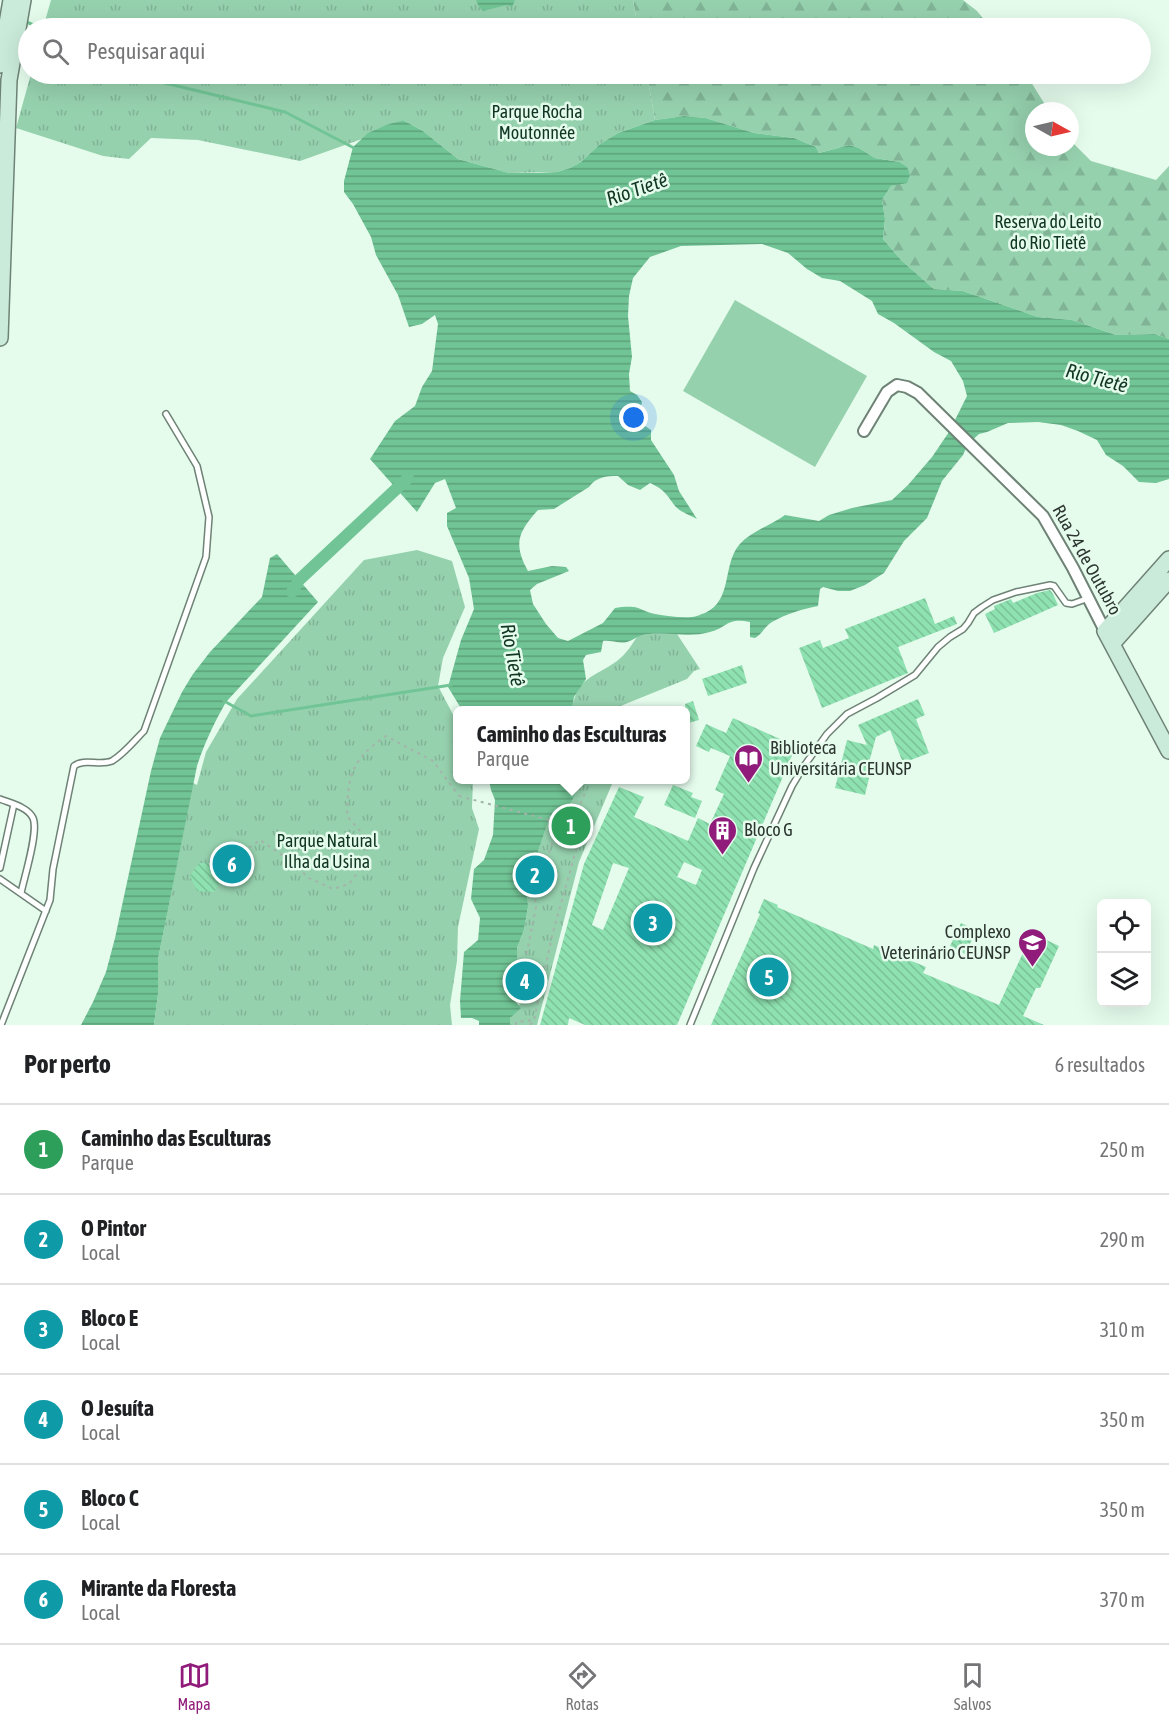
<!DOCTYPE html>
<html lang="pt">
<meta charset="utf-8">
<style>
body{margin:0;font-family:"Asap Condensed",sans-serif;background:#f6f6f6;color:#202124}
.controls{position:absolute;right:18px;bottom:18px;display:grid;overflow:hidden;border-radius:9px;box-shadow:0 6px 24px #0002}
.controls button{width:54px;height:54px;display:grid;place-items:center;padding:0;border:0;border-bottom:2px solid #e0e0e0;background:#fff;color:#202124;font:30px sans-serif}
.compass{position:absolute;left:1025px;top:102px;width:54px;height:54px;border-radius:50%;background:#fff;box-shadow:0 6px 24px #0002;rotate:98deg}
.you{position:absolute;left:634px;top:418px;width:21px;height:21px;margin:-15px;border:4px solid #fff;border-radius:50%;background:#1a73e8;box-shadow:0 0 0 9px #1a73e833}
.badge{display:grid;place-items:center;width:39px;height:39px;border-radius:50%;background:#911b7a;color:#fff;font-size:20px;font-weight:700}
.pin{position:absolute;translate:-50% -50%;border:3px solid #fff;box-shadow:0 2px 6px #0006}
.popup{position:absolute;left:453px;top:706px;width:237px;height:78px;box-sizing:border-box;display:grid;place-content:center;border-radius:9px;background:#fff;filter:drop-shadow(0 2px 4px #0005);font-size:20px;white-space:nowrap;color:#757577}
.popup b{font-size:22px;color:#202124}
.popup::after{content:'';position:absolute;left:50%;top:100%;margin-left:-12px;border:12px solid transparent;border-top-color:#fff}
.list{margin:0;padding:0;list-style:none}
h2{display:flex;justify-content:space-between;align-items:center;height:78px;margin:0;padding:0 24px;font-size:26px}
h2 small{font-size:20px;font-weight:400;color:#757577}
.list li{display:grid;grid-template-columns:39px 1fr auto;gap:18px;align-items:center;box-sizing:border-box;height:90px;padding:0 24px;border-top:2px solid #e0e0e0}
.list b{display:block;font-size:22px;white-space:nowrap}
.list p{margin:0;font-size:20px;white-space:nowrap;color:#757577}
.list em{font-size:20px;font-style:normal;color:#757577}
.icon{flex:none;width:33px;height:33px;fill:none;stroke:currentColor;stroke-width:2;stroke-linecap:round;stroke-linejoin:round}
.map{position:relative;flex:none;width:1169px;height:1025px;overflow:hidden}
.search{position:absolute;background:#fff;box-shadow:0 6px 24px #0002;left:18px;right:18px;top:18px;height:66px;display:flex;align-items:center;gap:15px;box-sizing:border-box;padding:0 21px;border-radius:33px;color:#757577;font-size:22px}
.sheet{height:618px;background:#fff}
nav{display:flex;justify-content:space-around;align-items:center;box-sizing:border-box;height:84px;border-top:2px solid #e0e0e0;background:#fff;font-size:16px;color:#757577}
nav a{display:grid;justify-items:center;gap:3px}
nav .on{color:#911b7a}
.map>svg:first-child{display:block}
.forest{fill:url(#forest-firs)}
.park{fill:url(#park-tufts)}
.garden{fill:#96d1ae}
.water{fill:url(#water-rules);fill-rule:evenodd}
.lines{fill:none;stroke-linecap:round;stroke-linejoin:round}
.stream{stroke:#71c495;stroke-width:3}
.canal{stroke:#71c495;stroke-width:12}
.building{fill:url(#building-back-hatch);fill-rule:evenodd}
.lane-casing{stroke:#6e8275;stroke-width:8}
.street-casing{stroke:#6e8275;stroke-width:14}
.secondary-casing{stroke:#6e8275;stroke-width:18}
.path{stroke:#a3b5aa;stroke-width:2;stroke-dasharray:3 4.5;stroke-linecap:butt}
.lane{stroke:#fff;stroke-width:5}
.street{stroke:#fff;stroke-width:10}
.secondary{stroke:#caebda;stroke-width:15}
.path-bridge{stroke:#a3b5aa;stroke-width:2;stroke-dasharray:3 4.5;stroke-linecap:butt}
.labels{text-anchor:middle;stroke-width:5;stroke-linejoin:round;paint-order:stroke}
.park-label{font-size:18px;fill:#103522;stroke:#e5fced}
.street-label{font-size:18px;fill:#2c352f;stroke:#e5fced}
.poi-label{font-size:18px;fill:#2c352f;stroke:#e5fced;text-anchor:start}
.water-label{font-size:20px;font-style:italic;fill:#123623;stroke:#e5fced}
</style>
<div class="map">
<svg width="1169" height="1025" viewBox="0 0 1169 1025">
<defs>
<pattern id="forest-firs" width="22" height="20" patternUnits="userSpaceOnUse" patternTransform="scale(1.5)"><rect width="22" height="20" fill="#96d1ae"/><path d="M5 1l3.5 6h-7zM16 11l3.5 6h-7z" fill="#81b496"/></pattern>
<pattern id="park-tufts" width="24" height="20" patternUnits="userSpaceOnUse" patternTransform="scale(1.5)"><rect width="24" height="20" fill="#96d1ae"/><path d="M3 7l-1-3M5 7V3M7 7l1-3M15 17l-1-3M17 17v-4M19 17l1-3" fill="none" stroke="#81b496"/></pattern>
<pattern id="water-rules" width="6" height="5" patternUnits="userSpaceOnUse" patternTransform="scale(1.5)"><rect width="6" height="5" fill="#71c495"/><path d="M0 2.5h6" fill="none" stroke="#5da07a"/></pattern>
<pattern id="building-back-hatch" width="6" height="6" patternUnits="userSpaceOnUse" patternTransform="scale(1.5)"><rect width="6" height="6" fill="#8ee1b0"/><path d="M-1 5l2 2M0 0l6 6M5-1l2 2" fill="none" stroke="#7bc298"/></pattern>
</defs>
<rect width="100%" height="100%" fill="#e5fced"/>
<!-- forest -->
<path class="forest" d="M 633,0 L 963,0 L 977,11 L 991,28 L 638,28 Z
M 647,74 L 1026,74 L 1049,111 L 1034,111 L 1034,147 L 1070,147 L 1070,140 L 1091,161 L 1156,180 L 1169,166 L 1169,339 L 1155,334 L 1116,335 L 1072,320 L 1038,317 L 963,291 L 934,289 L 901,260 L 883,239 L 885,218 L 882,200 L 891,186 L 902,183 L 899,162 L 875,158 L 859,148 L 849,145 L 819,153 L 816,147 L 794,138 L 754,133 L 706,118 L 684,116 L 655,120 Z"/>
<!-- park -->
<path class="park" d="M 51,0 L 633,0 L 638,28 L 43,28 Z
M 31,74 L 647,74 L 655,120 L 618,133 L 600,144 L 581,162 L 570,168 L 557,172 L 509,173 L 458,159 L 423,131 L 403,120 C 388,125 373,129 362,139 L 300,161 L 198,140 L 151,138 L 129,159 L 103,156 L 16,128 Z
M 417,550 L 452,561 L 465,607 L 443,658 L 438,686 L 457,722 L 457,780 L 473,780 L 472,808 L 479,829 L 458,927 L 457,961 L 450,1005 L 452,1025 L 154,1025 L 158,994 L 158,959 L 193,783 L 197,785 L 206,752 L 237,699 L 364,560 Z
M 649,633 L 677,634 L 700,669 L 694,671 L 687,679 L 623,705 L 616,710 L 572,710 C 577,677 593,678 617,661 C 626,654 632,645 638,635 Z
M 582,780 L 612,780 L 612,784 L 579,862 L 537,1025 L 510,1025 L 510,1018 L 520,1004 L 511,996 L 512,986 L 517,969 L 517,948 L 524,930 L 528,907 L 527,884 L 550,815 L 564,818 Z"/>
<!-- garden -->
<path class="garden" d="M 735,300 L 867,376 L 815,467 L 683,391 Z"/>
<!-- water -->
<path class="water" d="M 476,0 L 515,0 L 512,7 L 507,5 L 483,11 L 479,7 Z
M 684,116 L 706,118 L 754,133 L 794,138 L 816,147 L 819,153 L 849,145 L 859,148 L 875,158 L 899,162 L 907,167 L 910,175 L 907,183 L 891,186 L 882,200 L 885,218 L 883,239 L 901,260 L 934,289 L 963,291 L 1038,317 L 1072,320 L 1116,335 L 1155,334 L 1169,339 L 1169,479 L 1156,483 L 1139,482 L 1123,466 L 1106,455 L 1097,440 L 1078,431 L 1061,425 L 1038,422 L 1008,423 L 987,432 L 979,434 L 968,444 L 963,455 L 942,481 L 927,518 L 904,541 L 884,573 L 865,585 L 850,591 L 838,591 L 823,587 L 820,589 L 818,606 C 802,609 786,614 772,622 C 765,626 762,634 755,638 L 750,637 L 750,622 C 727,617 728,627 710,632 C 690,638 669,632 648,634 C 640,634 634,640 627,642 C 619,644 611,640 603,641 L 601,652 L 586,655 L 583,660 L 586,679 L 574,697 L 572,710 L 462,710 L 448,687 L 461,640 L 474,609 L 469,578 L 447,526 L 447,513 L 456,508 L 445,479 L 435,483 L 417,512 L 370,459 L 395,421 L 415,406 L 422,387 L 432,371 L 438,324 L 435,315 L 422,324 L 409,327 L 398,295 L 376,255 L 371,237 L 353,204 L 344,192 L 344,181 L 353,147 L 368,133 L 386,125 L 403,120 L 423,131 L 458,159 L 509,173 L 537,173 L 557,172 L 570,168 L 581,162 L 600,144 L 618,133 L 655,120 ZM 762,244 L 788,253 L 807,269 L 822,278 L 840,281 L 872,301 L 878,314 L 894,323 L 934,352 L 951,361 L 963,381 L 967,396 L 949,432 L 932,457 L 908,485 L 892,500 L 852,508 L 829,515 L 819,521 L 785,515 C 770,526 751,531 739,545 C 722,566 733,600 705,613 C 701,614 696,617 692,617 C 680,618 667,616 655,614 C 649,613 644,610 638,608 C 630,606 623,607 615,608 L 603,623 L 568,641 L 558,638 L 546,624 L 533,604 L 530,590 L 537,584 L 569,571 L 566,567 L 552,566 L 528,571 C 513,544 518,532 538,510 L 554,509 L 589,487 C 596,477 606,476 618,476 L 628,485 L 640,490 L 650,483 C 665,490 666,494 675,506 C 680,512 690,515 697,519 L 679,491 L 674,475 L 651,440 L 651,430 L 638,421 L 642,402 L 637,395 L 630,391 L 629,374 L 632,357 L 628,316 L 629,296 L 633,278 L 650,257 L 681,246 Z
M 277,554 L 318,602 L 226,702 C 214,723 204,744 197,766 L 158,959 L 158,994 L 154,1025 L 81,1025 L 93,1002 L 106,972 L 115,938 L 151,771 L 160,738 L 182,692 L 193,674 L 210,652 L 262,597 L 270,558 Z
M 489,780 L 582,780 L 564,818 L 550,816 L 527,884 L 528,907 L 524,930 L 517,948 L 517,969 L 512,986 L 511,996 L 521,1008 L 510,1018 L 510,1025 L 479,1025 L 479,1021 L 472,1018 L 461,1018 L 460,1001 L 464,952 L 478,940 L 480,918 L 471,899 L 474,869 L 484,860 L 493,835 L 495,800 L 491,790 Z"/>
<g class="lines">
<!-- stream -->
<path class="stream" d="M 24,21 L 41,28
M 141,74 L 165,83 L 285,112 L 356,149
M 224,701 L 251,716 L 451,685"/>
<!-- canal -->
<path class="canal" d="M 292,592 L 299,580 L 408,478"/>
</g>
<!-- building -->
<path class="building" d="M 1050,590 L 1053,594 L 1058,605 L 994,633 L 985,614 L 995,609 L 994,606 L 1011,599 L 1013,603 L 1037,593 Z
M 925,598 L 935,624 L 954,616 L 957,624 L 898,647 L 908,673 L 822,708 L 799,648 L 820,640 L 823,648 L 849,638 L 845,629 Z
M 742,665 L 747,683 L 708,696 L 702,679 Z
M 918,699 L 925,715 L 916,719 L 929,753 L 903,763 L 890,730 L 876,737 L 865,777 L 869,778 L 865,795 L 835,788 L 847,740 L 867,745 L 858,725 Z
M 693,701 L 699,720 L 685,724 L 685,704 Z
M 733,718 L 796,746 L 677,1025 L 585,1025 L 569,1018 L 568,1025 L 540,1025 L 584,864 L 619,787 L 644,797 L 634,817 L 688,841 L 698,818 L 710,824 L 724,794 L 715,790 L 730,756 L 711,748 L 709,752 L 696,746 L 706,724 L 726,733 ZM 684,862 L 702,870 L 696,885 L 677,877 ZM 613,863 L 629,868 L 603,930 L 592,925 Z
M 673,785 L 693,793 L 691,797 L 702,801 L 695,818 L 664,805 Z
M 224,849 L 241,850 L 248,865 L 239,879 L 223,878 L 214,892 L 197,891 L 190,876 L 199,863 L 215,863 Z
M 764,899 L 778,905 L 777,907 L 873,949 L 874,945 L 926,967 L 923,973 L 999,1005 L 1032,933 L 1059,946 L 1040,988 L 1036,988 L 1023,1016 L 1044,1025 L 711,1025 L 760,914 L 758,913 Z
M 961,923 L 977,930 L 965,954 L 950,946 Z"/>
<g class="lines">
<defs>
<path id="lane" d="M 0,799 C 10,803 28,807 33,818 C 39,831 24,878 21,893
M 0,868 L 14,804
M 0,879 L 46,911
M 1,1025 L 50,900 L 53,869 L 74,766 C 84,758 100,766 112,761 C 124,754 135,740 144,731 L 206,557 L 209,517 L 197,466 L 166,414
M 690,1025 L 754,868 L 792,786 L 804,766 L 827,734 L 847,714 L 877,698 L 915,675 L 938,647 L 950,637 L 963,629 L 968,623 L 974,613 L 982,607 L 993,600 L 1016,592 L 1050,585 L 1054,586 L 1066,603 L 1072,604 L 1089,598"/>
<path id="street" d="M 864,431 L 887,392 L 897,385 L 907,387 L 918,393 L 1043,516 L 1073,568 L 1105,631"/>
<path id="secondary" d="M 0,65 L 11,0
M 0,338 L 9,80 L 23,0
M 1169,559 L 1105,631 L 1169,751
M 1112,644 L 1169,580"/>
</defs>
<!-- lane casing -->
<use href="#lane" class="lane-casing"/>
<!-- street casing -->
<use href="#street" class="street-casing"/>
<!-- secondary casing -->
<use href="#secondary" class="secondary-casing"/>
<!-- path -->
<path class="path" d="M 243,852 L 260,840 L 288,859 L 309,878 L 333,889 L 349,884 L 365,863 L 368,840 L 347,816 C 348,776 351,759 386,736 L 433,761 L 459,796
M 538,1000 L 528,998 L 519,992 L 536,907 L 534,887 L 546,862 L 554,838 L 563,831 L 575,816 L 586,791
M 516,1025 L 516,1022 L 534,1020
M 530,1025 L 534,1020 L 553,932 L 582,829 L 575,827"/>
<!-- lane -->
<use href="#lane" class="lane"/>
<!-- street -->
<use href="#street" class="street"/>
<!-- secondary -->
<use href="#secondary" class="secondary"/>
<!-- path-bridge -->
<path class="path-bridge" d="M 459,796 L 575,827"/>
</g>
<!-- icons -->
<defs>
<symbol id="library-pin" viewBox="-11 -11 22 30"><path d="M0 17L-7.5 6A9.5 9.5 0 1 1 7.5 6Z" fill="#911b7a" stroke="#e5fced"/><path d="M-6-4Q-3-5.5-.7-3.5V5Q-3 3-6 4ZM6-4Q3-5.5 .7-3.5V5Q3 3 6 4Z" fill="#fff"/></symbol>
<symbol id="building-pin" viewBox="-11 -11 22 30"><path d="M0 17L-7.5 6A9.5 9.5 0 1 1 7.5 6Z" fill="#911b7a" stroke="#e5fced"/><path d="M-4-6H4V6H1V3H-1V6H-4ZM-2.5-4.3h1.7v1.8h-1.7ZM.8-4.3h1.7v1.8H.8ZM-2.5-1h1.7V.8h-1.7ZM.8-1h1.7V.8H.8Z" fill="#fff"/></symbol>
<symbol id="university-pin" viewBox="-11 -11 22 30"><path d="M0 17L-7.5 6A9.5 9.5 0 1 1 7.5 6Z" fill="#911b7a" stroke="#e5fced"/><path d="M0-5L7-2L0 1L-7-2ZM-4 1L0 2.5L4 1V4Q0 6-4 4Z" fill="#fff"/></symbol>
</defs>
<g fill-rule="evenodd">
<use href="#library-pin" x="732" y="742" width="33" height="45"/>
<use href="#building-pin" x="706" y="814" width="33" height="45"/>
<use href="#university-pin" x="1016" y="926" width="33" height="45"/>
</g>
<g class="labels">
<!-- park labels -->
<g class="park-label">
<text x="537" y="118">Parque Rocha<tspan x="537" dy="21">Moutonnée</tspan></text>
<text x="1048" y="228">Reserva do Leito<tspan x="1048" dy="21">do Rio Tietê</tspan></text>
<text x="327" y="847">Parque Natural<tspan x="327" dy="21">Ilha da Usina</tspan></text>
</g>
<!-- street labels -->
<g class="street-label">
<text transform="translate(1087 560) rotate(61)" y="6">Rua 24 de Outubro</text>
</g>
<!-- poi labels -->
<g class="poi-label">
<text x="770" y="754">Biblioteca<tspan x="770" dy="21">Universitária CEUNSP</tspan></text>
<text x="744" y="836">Bloco G</text>
<text x="1011" y="938" text-anchor="end">Complexo<tspan x="1011" dy="21">Veterinário CEUNSP</tspan></text>
</g>
<!-- water labels -->
<g class="water-label">
<text transform="translate(637 189) rotate(-19)" y="7">Rio Tietê</text>
<text transform="translate(1097 378) rotate(15)" y="7">Rio Tietê</text>
<text transform="translate(513 655) rotate(80)" y="7">Rio Tietê</text>
</g>
</g>
</svg>
<div class="controls">
<button><svg class="icon" aria-label="locate" viewBox="0 0 24 24"><circle cx="12" cy="12" r="6"/><path d="M12 2v4M12 18v4M2 12h4M18 12h4"/></svg></button>
<button><svg class="icon" aria-label="layers" viewBox="0 0 24 24"><path d="M12 4l9 5-9 5-9-5zM3 14l9 5 9-5"/></svg></button>
</div>
<svg class="compass" viewBox="-18 -18 36 36"><path d="M0-13l5 13h-10z" fill="#e53935"/><path d="M0 13l5-13h-10z" fill="#757577"/></svg>
<div class="you"></div>
<div class="pin badge" style="left:571px;top:826px;background:#2e9e5b">1</div>
<div class="popup"><b>Caminho das Esculturas</b>Parque</div>
<div class="pin badge" style="left:535px;top:875px;background:#0f9aa8">2</div>
<div class="pin badge" style="left:653px;top:923px;background:#0f9aa8">3</div>
<div class="pin badge" style="left:525px;top:981px;background:#0f9aa8">4</div>
<div class="pin badge" style="left:769px;top:977px;background:#0f9aa8">5</div>
<div class="pin badge" style="left:232px;top:864px;background:#0f9aa8">6</div>
<div class="search"><svg class="icon" aria-label="search" viewBox="0 0 24 24"><circle cx="10" cy="10" r="6"/><path d="M15 15l6 6"/></svg>Pesquisar aqui</div>
</div>
<section class="sheet">
<h2>Por perto<small>6 resultados</small></h2>
<ul class="list">
<li><span class="badge" style="background:#2e9e5b">1</span><div><b>Caminho das Esculturas</b><p>Parque</p></div><em>250 m</em></li>
<li><span class="badge" style="background:#0f9aa8">2</span><div><b>O Pintor</b><p>Local</p></div><em>290 m</em></li>
<li><span class="badge" style="background:#0f9aa8">3</span><div><b>Bloco E</b><p>Local</p></div><em>310 m</em></li>
<li><span class="badge" style="background:#0f9aa8">4</span><div><b>O Jesuíta</b><p>Local</p></div><em>350 m</em></li>
<li><span class="badge" style="background:#0f9aa8">5</span><div><b>Bloco C</b><p>Local</p></div><em>350 m</em></li>
<li><span class="badge" style="background:#0f9aa8">6</span><div><b>Mirante da Floresta</b><p>Local</p></div><em>370 m</em></li>
</ul>
</section>
<nav>
<a class="on"><svg class="icon" aria-label="map" viewBox="0 0 24 24"><path d="M3 6l6-2 6 2 6-2v14l-6 2-6-2-6 2zM9 4v14M15 6v14"/></svg>Mapa</a>
<a><svg class="icon" aria-label="directions" viewBox="0 0 24 24"><path d="M12 3l9 9-9 9-9-9zM9 14v-3h6M13 9l2 2-2 2"/></svg>Rotas</a>
<a><svg class="icon" aria-label="saved" viewBox="0 0 24 24"><path d="M7 4h10v16l-5-4-5 4z"/></svg>Salvos</a>
</nav>
